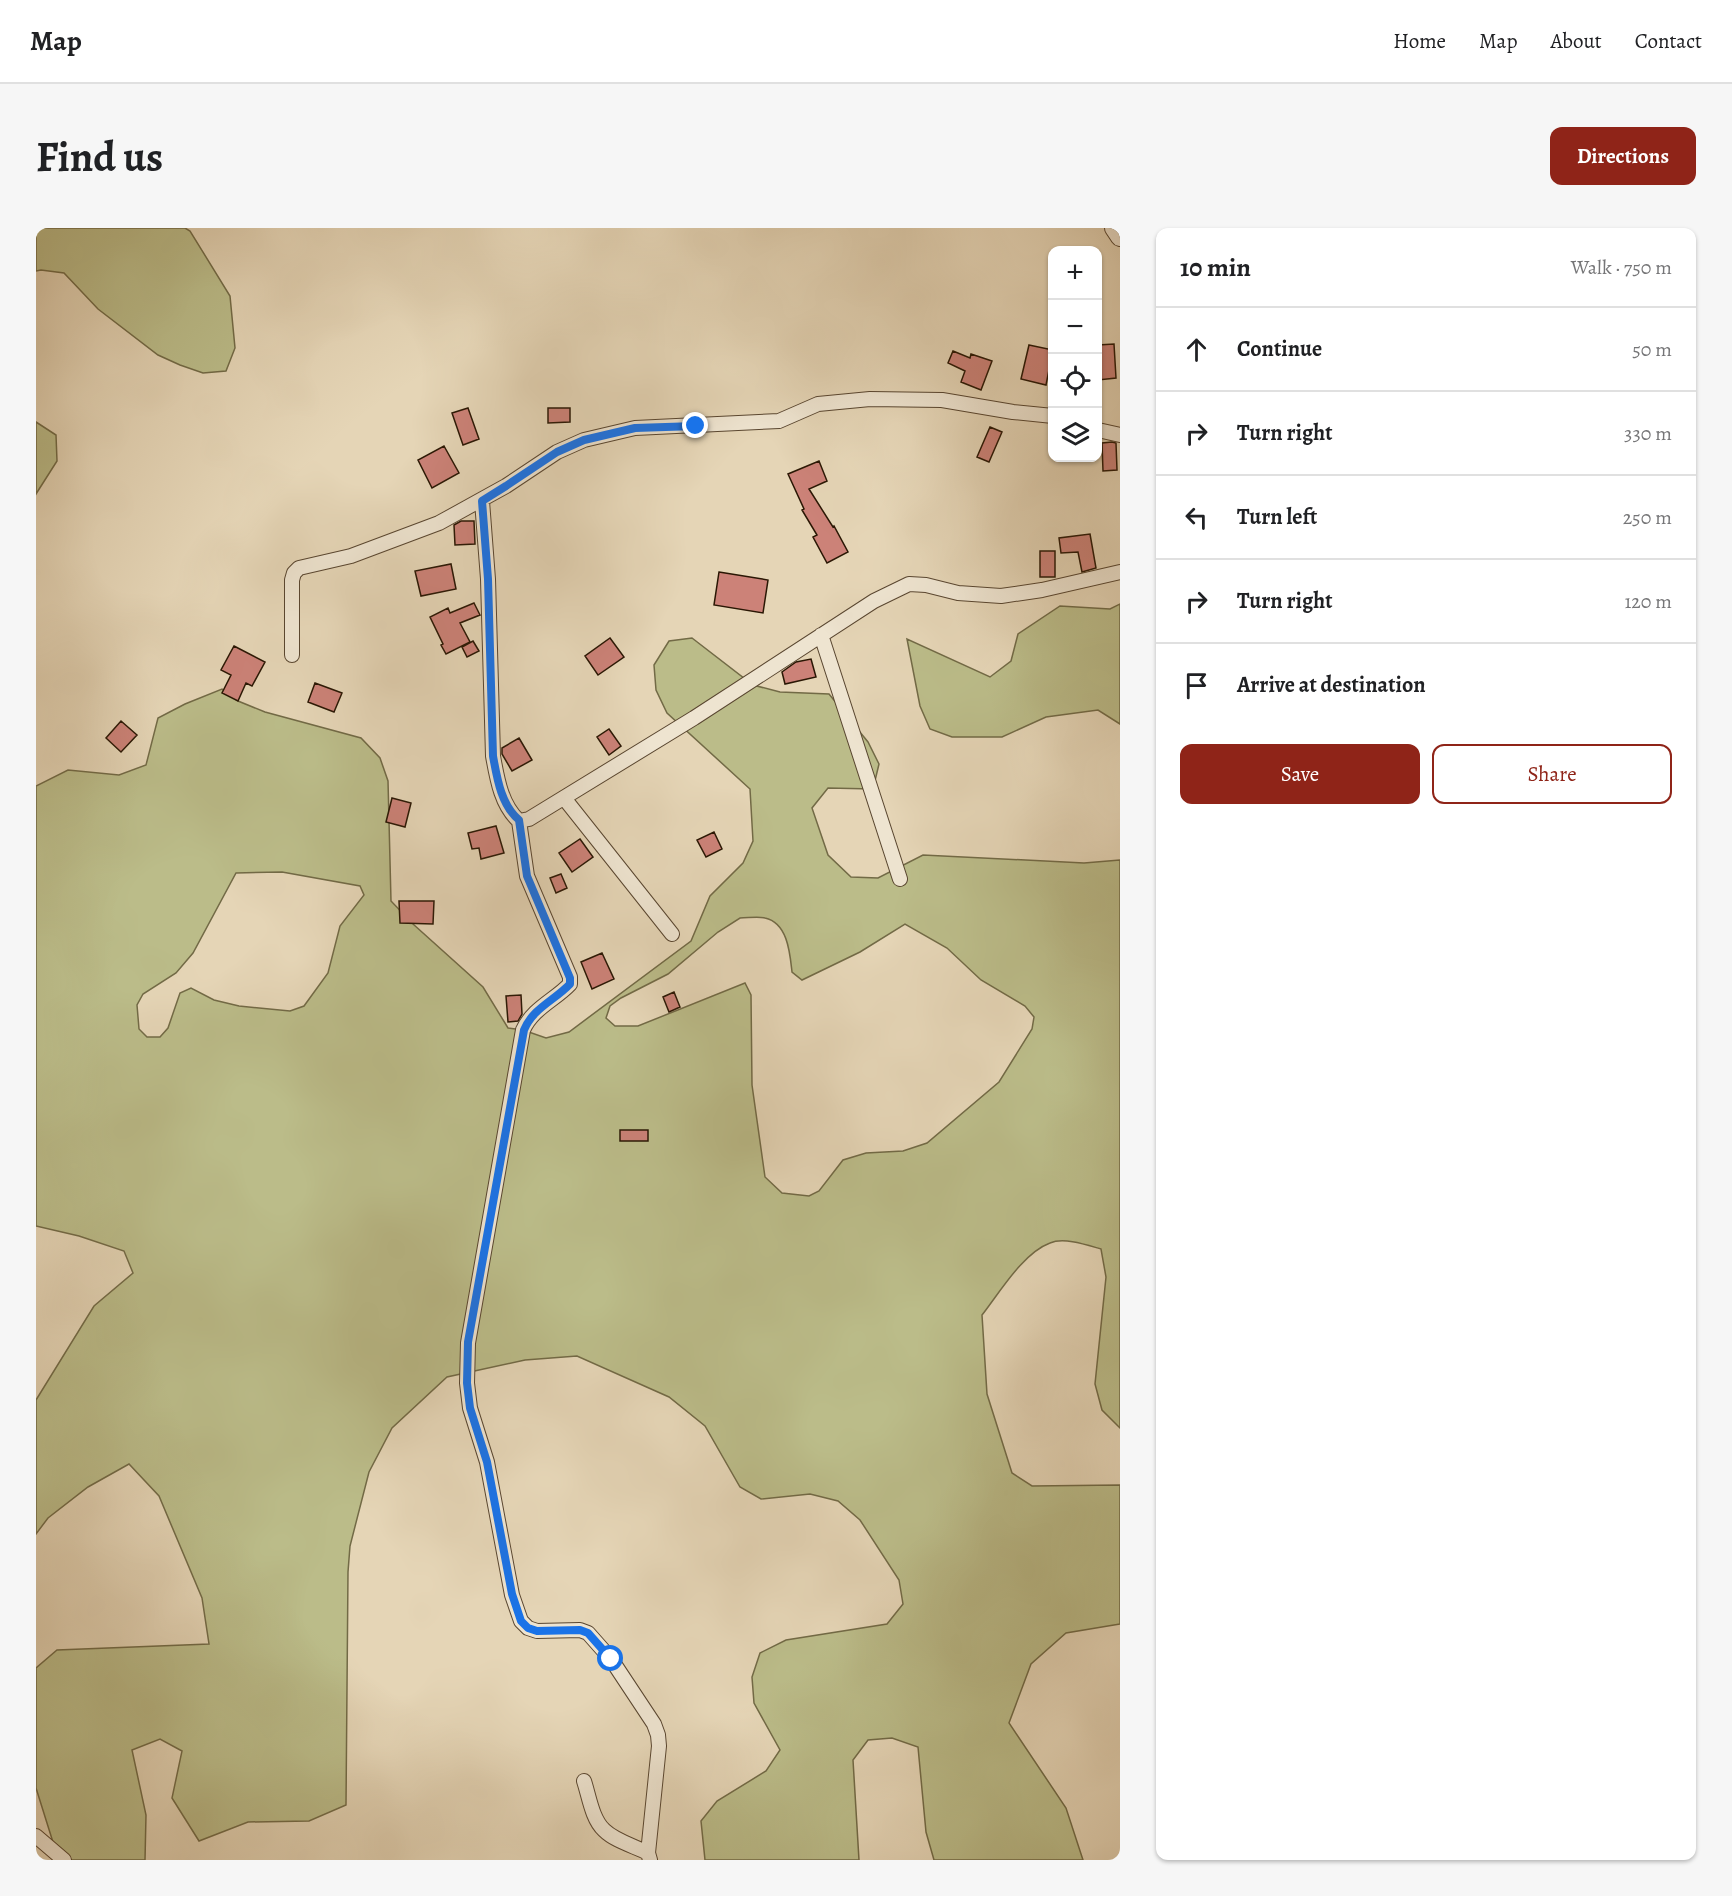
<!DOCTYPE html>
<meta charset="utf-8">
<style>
body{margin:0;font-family:Alegreya,serif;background:#f6f6f6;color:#202124}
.controls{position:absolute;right:18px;top:18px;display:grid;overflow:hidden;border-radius:12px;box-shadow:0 2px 4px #0004}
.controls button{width:54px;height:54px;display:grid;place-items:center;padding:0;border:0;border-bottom:2px solid #e0e0e0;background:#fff;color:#202124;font:30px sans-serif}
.stop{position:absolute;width:18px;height:18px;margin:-14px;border:4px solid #1a73e8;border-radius:50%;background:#fff}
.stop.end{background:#1a73e8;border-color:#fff;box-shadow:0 2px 6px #0008}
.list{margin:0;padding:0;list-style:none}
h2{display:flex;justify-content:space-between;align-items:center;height:78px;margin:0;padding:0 24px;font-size:26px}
h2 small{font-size:20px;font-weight:400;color:#757577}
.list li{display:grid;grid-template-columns:39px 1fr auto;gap:18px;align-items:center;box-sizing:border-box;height:84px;padding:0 24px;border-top:2px solid #e0e0e0}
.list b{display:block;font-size:22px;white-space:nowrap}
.list em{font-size:20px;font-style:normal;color:#757577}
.actions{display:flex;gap:12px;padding:18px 24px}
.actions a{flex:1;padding:14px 0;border:2px solid #8f2418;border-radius:12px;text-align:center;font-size:21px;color:#8f2418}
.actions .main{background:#8f2418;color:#fff}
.icon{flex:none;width:33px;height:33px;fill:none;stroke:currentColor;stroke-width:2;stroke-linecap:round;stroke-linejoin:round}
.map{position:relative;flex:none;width:1084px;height:1632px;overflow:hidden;border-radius:12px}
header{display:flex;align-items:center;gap:36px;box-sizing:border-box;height:84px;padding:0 30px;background:#fff;border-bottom:2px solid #e0e0e0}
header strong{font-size:28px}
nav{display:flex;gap:33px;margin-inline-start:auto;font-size:21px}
.intro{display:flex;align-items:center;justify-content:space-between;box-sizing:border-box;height:144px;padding:0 36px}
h1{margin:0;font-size:42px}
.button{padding:15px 27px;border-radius:12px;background:#8f2418;color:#fff;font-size:21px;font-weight:700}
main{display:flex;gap:36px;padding:0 36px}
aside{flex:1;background:#fff;border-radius:12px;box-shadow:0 2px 4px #0004}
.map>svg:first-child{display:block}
.green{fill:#bbbc89;stroke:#726a46;stroke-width:1.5;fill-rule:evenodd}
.building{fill:#cc8278;stroke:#2a1704;stroke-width:1.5}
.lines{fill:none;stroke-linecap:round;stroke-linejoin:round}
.minor-casing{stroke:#594630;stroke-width:16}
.tertiary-casing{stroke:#594630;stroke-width:20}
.minor{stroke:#eee4d0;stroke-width:14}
.tertiary{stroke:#eee4d0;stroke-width:18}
.route{stroke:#1a73e8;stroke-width:8}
</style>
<header>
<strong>Map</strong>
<nav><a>Home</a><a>Map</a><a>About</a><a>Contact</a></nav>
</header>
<div class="intro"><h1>Find us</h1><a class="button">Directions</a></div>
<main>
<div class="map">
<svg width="1084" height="1632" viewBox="0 0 1084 1632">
<rect width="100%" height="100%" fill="#e5d5b6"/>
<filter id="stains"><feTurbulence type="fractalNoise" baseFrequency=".00333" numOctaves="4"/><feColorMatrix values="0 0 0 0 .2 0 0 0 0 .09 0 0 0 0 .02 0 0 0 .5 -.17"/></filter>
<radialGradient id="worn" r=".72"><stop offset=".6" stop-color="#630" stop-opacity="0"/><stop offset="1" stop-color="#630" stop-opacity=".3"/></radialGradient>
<!-- green -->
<path class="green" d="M 0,0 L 149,0 L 154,3 L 194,68 L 199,120 L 190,143 L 167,145 L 144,137 L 122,127 L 62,81 L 28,45 L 5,42 L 0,43 Z
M 0,194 L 20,207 L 21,233 L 0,266 Z
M 1084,376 L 1084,496 L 1062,482 L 1010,489 L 966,509 L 916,509 L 894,501 L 884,478 L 871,411 L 954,449 L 975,433 L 982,406 L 1024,378 L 1074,381 Z
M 656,410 L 717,457 L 744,464 L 793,466 L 832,514 L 843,536 L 837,561 L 792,560 L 776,580 L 792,627 L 815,649 L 842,650 L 887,627 L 1048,635 L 1084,632 L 1084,1200 L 1066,1182 L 1059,1156 L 1070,1049 L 1065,1021 C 1051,1017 1028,1009 1014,1015 C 987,1025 964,1064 946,1087 L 951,1166 L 976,1245 L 996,1258 L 1084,1257 L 1084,1396 L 1030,1405 L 995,1436 L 973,1495 L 1030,1580 L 1047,1632 L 898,1632 L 890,1604 L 882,1519 L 856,1510 L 832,1512 L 817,1532 L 823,1632 L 669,1632 L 665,1593 L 681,1573 L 730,1543 L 744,1522 L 718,1475 L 716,1449 L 724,1425 L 750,1412 L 851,1396 L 867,1376 L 863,1352 L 824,1292 L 802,1273 L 774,1266 L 725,1271 L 704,1259 L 669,1198 L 633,1169 L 541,1128 L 489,1132 L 411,1149 L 356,1200 L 333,1244 L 314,1318 L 312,1344 L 310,1577 L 273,1593 L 212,1594 L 163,1613 L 136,1570 L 146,1523 L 124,1511 L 96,1522 L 110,1587 L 109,1632 L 28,1632 L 21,1627 L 0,1560 L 0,1440 L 21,1422 L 173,1416 L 166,1370 L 123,1268 L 93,1236 L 52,1259 L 12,1290 L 0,1306 L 0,1172 L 58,1078 L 97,1045 L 88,1023 L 43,1008 L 0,998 L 0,558 L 32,542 L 83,547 L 110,537 L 122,490 L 149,476 L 186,461 L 202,473 L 229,484 L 325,510 L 344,530 L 352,553 L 355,673 L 377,696 L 447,759 L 472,800 L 487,802 L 510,810 L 533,804 L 655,713 L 674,668 L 707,635 L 717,613 L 714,561 L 631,485 L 620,462 L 618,437 L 633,413 ZM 246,644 L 324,658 L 328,667 L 304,698 L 292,745 L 268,778 L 254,783 L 203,778 L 178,772 L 155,760 L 144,765 L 132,800 L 124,809 L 111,809 L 103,801 L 101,777 L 107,766 L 140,745 L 157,725 L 200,645 ZM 704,690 C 712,690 722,688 729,690 C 752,695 754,726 756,744 L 766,752 L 824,724 L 869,696 L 911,720 L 945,752 L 989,778 L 998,789 L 996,801 L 963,854 L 891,915 L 867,923 L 830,925 L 807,932 L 783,963 L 773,968 L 746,965 L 729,949 L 716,857 L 715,767 L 709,755 L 602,798 L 579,798 L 570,790 L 574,778 L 585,770 L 632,746 L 682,704 Z"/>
<!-- building -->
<path class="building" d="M 1078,116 L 1080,150 L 1062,152 L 1062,117 Z
M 993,117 L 1017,122 L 1010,157 L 985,151 Z
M 917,123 L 934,130 L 935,126 L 956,133 L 945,162 L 925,154 L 929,143 L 912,135 Z
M 432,180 L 443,211 L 427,217 L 416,185 Z
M 512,180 L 534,180 L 534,194 L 512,195 Z
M 954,199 L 966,204 L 953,234 L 941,229 Z
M 1076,214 L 1080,215 L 1081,242 L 1067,243 L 1066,215 Z
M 408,218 L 423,245 L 396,260 L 382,232 Z
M 783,233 L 791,253 L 773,261 L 797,299 L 798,298 L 812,324 L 791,335 L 777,309 L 781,307 L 766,282 L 768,281 L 752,246 Z
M 425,293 L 438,293 L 439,316 L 419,317 L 418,297 Z
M 1054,306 L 1060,340 L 1046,344 L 1042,324 L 1025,325 L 1023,310 Z
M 1004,323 L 1019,323 L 1019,349 L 1004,349 Z
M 415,336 L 420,361 L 385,368 L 379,343 Z
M 683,344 L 732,352 L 727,385 L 678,377 Z
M 438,375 L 444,387 L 424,395 L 434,414 L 410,426 L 405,417 L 407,416 L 394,389 L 412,380 L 414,385 Z
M 574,410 L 588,429 L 562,447 L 549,428 Z
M 437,413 L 443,423 L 431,429 L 426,419 Z
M 198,418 L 229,434 L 216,458 L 210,455 L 202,473 L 186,465 L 195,447 L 185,442 Z
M 775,431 L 780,449 L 749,456 L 746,444 L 760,434 Z
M 279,455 L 306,465 L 298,484 L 272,474 Z
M 85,493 L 101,507 L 85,524 L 70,510 Z
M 573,501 L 585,518 L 573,527 L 561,509 Z
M 483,510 L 496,532 L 476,543 L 466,526 L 466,520 Z
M 356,570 L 375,575 L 369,599 L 350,594 Z
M 460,598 L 468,625 L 445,631 L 443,620 L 436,621 L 432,605 Z
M 678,604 L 686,621 L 670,629 L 661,612 Z
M 544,611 L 557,629 L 536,644 L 523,625 Z
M 525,646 L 531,660 L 520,665 L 514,650 Z
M 363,673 L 398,673 L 397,696 L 364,695 Z
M 566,725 L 578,751 L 556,761 L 545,734 Z
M 638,764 L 644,779 L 633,784 L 627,769 Z
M 485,767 L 486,786 L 482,793 L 472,794 L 470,768 Z
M 584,902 L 612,902 L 612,913 L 584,913 Z"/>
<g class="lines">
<defs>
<path id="minor" d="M 1062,202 L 1084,207
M 446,273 L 452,351 L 457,528 C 461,550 465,577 483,593 L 491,648 L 534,749 L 534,756 C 519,772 497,780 487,802 L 432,1115 L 431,1155 L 434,1180 L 451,1234 L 476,1367 L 485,1393 L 492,1400 L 501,1403 L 544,1402 L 552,1405 L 575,1431 L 618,1496 L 622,1507 L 623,1518 L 612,1625 L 614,1632
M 785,407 L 864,651
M 256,427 L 256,352 L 258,345 L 263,340 L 315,328 L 403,295 L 470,258 L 521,224 L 548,212 L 599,200 L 743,193 L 782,176 L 834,171 L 906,172 L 977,184 L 1017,188
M 528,570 L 636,706
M 483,593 L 493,591 L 658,490 L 838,373 L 873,356 L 890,357 L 922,365 L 965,368 L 1006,362 L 1084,344
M 548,1553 C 553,1568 556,1591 568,1602 C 579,1613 598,1618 612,1625
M 0,1608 L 28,1632"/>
<path id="tertiary" d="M 1078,0 L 1084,9"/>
</defs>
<!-- minor casing -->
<use href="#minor" class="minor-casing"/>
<!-- tertiary casing -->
<use href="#tertiary" class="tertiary-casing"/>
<!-- minor -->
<use href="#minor" class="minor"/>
<!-- tertiary -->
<use href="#tertiary" class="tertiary"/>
</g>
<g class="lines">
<!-- route -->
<path class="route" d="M 575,1431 L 552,1405 L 544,1402 L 501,1403 L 492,1400 L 485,1393 L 476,1366 L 451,1234 L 434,1180 L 431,1155 L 432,1114 L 488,802 C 497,780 519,772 534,756 L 534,750 L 491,648 L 483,592 C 465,577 461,550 457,528 L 452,351 L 446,273 L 470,258 L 521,224 L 548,212 L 599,200 L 660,198"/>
</g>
<rect width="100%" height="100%" filter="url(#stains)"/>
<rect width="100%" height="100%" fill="url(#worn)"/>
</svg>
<div class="controls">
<button>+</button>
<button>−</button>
<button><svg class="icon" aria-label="locate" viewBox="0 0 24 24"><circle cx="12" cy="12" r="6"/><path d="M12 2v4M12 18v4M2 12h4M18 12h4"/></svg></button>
<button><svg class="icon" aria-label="layers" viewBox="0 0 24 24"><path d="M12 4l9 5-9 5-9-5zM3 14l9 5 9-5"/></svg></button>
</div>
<div class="stop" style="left:575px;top:1431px"></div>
<div class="stop end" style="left:660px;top:198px"></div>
</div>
<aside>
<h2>10 min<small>Walk · 750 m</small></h2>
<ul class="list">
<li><svg class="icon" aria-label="ahead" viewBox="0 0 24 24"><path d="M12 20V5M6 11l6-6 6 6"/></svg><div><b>Continue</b></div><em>50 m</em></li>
<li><svg class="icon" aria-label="right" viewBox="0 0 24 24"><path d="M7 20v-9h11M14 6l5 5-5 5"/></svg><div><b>Turn right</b></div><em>330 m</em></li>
<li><svg class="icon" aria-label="left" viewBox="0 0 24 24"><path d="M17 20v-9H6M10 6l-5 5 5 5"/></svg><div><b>Turn left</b></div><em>250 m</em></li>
<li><svg class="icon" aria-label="right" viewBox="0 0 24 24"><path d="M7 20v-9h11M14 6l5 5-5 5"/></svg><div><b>Turn right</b></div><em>120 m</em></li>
<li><svg class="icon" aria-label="arrive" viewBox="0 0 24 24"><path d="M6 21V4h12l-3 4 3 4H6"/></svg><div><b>Arrive at destination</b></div></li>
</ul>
<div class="actions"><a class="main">Save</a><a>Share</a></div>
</aside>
</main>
